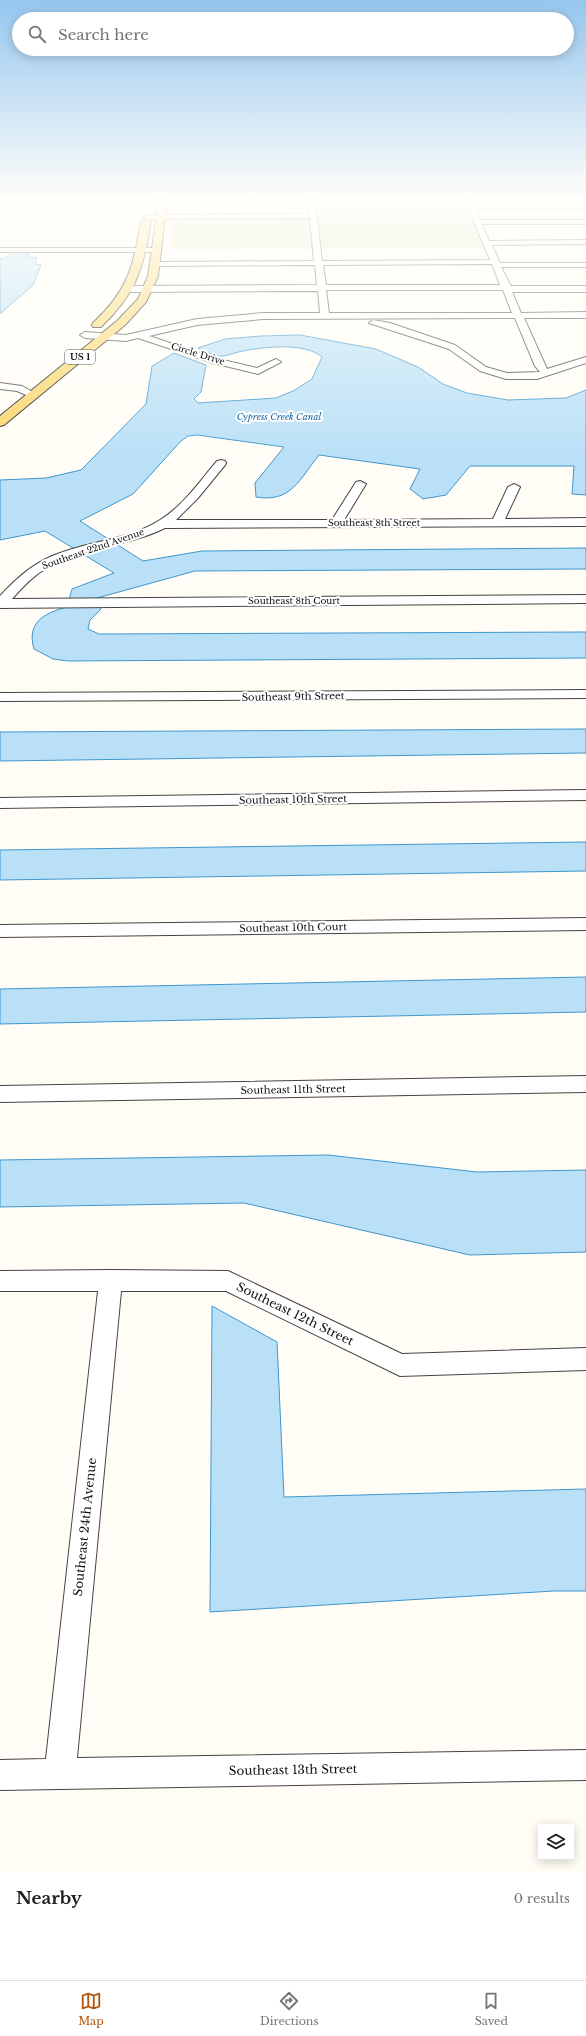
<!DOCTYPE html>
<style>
body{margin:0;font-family:"Libre Baskerville",serif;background:#f6f6f6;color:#202124}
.controls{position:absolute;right:12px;bottom:12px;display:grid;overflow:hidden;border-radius:0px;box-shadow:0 2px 10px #0003}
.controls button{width:36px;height:36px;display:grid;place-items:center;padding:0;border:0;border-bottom:1px solid #e0e0e0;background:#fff;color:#202124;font:20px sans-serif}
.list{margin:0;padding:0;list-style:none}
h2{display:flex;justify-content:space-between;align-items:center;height:52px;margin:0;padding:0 16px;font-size:17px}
h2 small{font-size:13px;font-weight:400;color:#757577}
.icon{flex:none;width:22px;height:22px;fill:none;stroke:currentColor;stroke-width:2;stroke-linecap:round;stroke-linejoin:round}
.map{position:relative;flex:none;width:586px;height:1872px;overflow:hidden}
.search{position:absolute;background:#fff;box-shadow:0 2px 10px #0003;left:12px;right:12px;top:12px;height:44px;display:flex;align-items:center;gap:10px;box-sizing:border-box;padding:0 14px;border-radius:22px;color:#757577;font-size:15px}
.sheet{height:108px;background:#fff}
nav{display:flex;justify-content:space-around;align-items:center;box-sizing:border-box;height:56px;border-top:1px solid #e0e0e0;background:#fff;font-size:11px;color:#757577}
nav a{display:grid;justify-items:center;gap:2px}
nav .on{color:#b45309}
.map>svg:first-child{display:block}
.cemetery{fill:#d9e3c4}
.water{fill:#b9e0f7;stroke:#3f96cf}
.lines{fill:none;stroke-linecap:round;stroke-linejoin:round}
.minor-casing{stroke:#444;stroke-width:2}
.major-casing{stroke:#222;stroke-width:2}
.minor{fill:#fff;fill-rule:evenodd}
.major{fill:#f9d66b;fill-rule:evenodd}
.labels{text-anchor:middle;stroke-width:4;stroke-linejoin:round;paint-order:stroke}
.far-street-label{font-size:9px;fill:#111;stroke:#fff}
.shield{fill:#fff;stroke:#585858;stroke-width:1}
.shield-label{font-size:9px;font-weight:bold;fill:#111}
.far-water-label{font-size:9px;font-style:italic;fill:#1768a6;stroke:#fff}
.street-label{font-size:10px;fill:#111;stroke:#fff}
.near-street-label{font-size:12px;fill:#111;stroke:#fff}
</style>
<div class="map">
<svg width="586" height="1872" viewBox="0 0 586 1872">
<rect width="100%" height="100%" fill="#fffdf5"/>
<!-- cemetery -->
<path class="cemetery" d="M 318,200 L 463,200 L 484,248 L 171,249 L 172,220 L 181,219 L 320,218 Z"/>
<!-- water -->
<path class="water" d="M 10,252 L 29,252 L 28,257 L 37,258 L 35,264 L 41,265 L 33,285 L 0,314 L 0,259 L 6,258 Z
M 300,335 L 376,349 L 418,367 L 443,384 L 467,393 L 508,400 L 566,398 L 586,390 L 586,495 L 572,494 L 574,466 L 470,466 L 446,495 L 423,499 L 410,489 L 420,469 L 319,455 C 299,480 291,503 256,497 L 255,483 L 284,447 L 197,435 L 188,436 L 181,441 L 133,494 L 80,521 L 143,561 L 202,551 L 586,548 L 586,569 L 195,571 L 97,598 L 101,609 L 90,620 L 88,629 L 99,634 L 586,632 L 586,658 L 68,661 L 53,659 L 34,649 C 26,622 45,613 67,607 L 72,589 L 114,573 L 45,531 L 0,540 L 0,480 L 46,478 L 81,470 L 146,404 L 152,366 L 174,353 L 206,365 L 201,392 L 194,399 L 198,403 L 276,398 L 293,391 L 312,379 L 322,357 C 305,342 264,347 243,351 C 236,352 226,357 218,356 C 212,355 204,351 198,348 L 225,339 L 261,336 Z
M 586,729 L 586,753 L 0,761 L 0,732 Z
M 586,842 L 586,871 L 0,880 L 0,850 Z
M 586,977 L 586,1012 L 0,1024 L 0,989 Z
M 328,1155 L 477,1172 L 586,1170 L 586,1252 L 470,1255 L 244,1203 L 0,1207 L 0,1160 Z
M 212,1306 L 277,1342 L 284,1497 L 586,1489 L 586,1591 L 554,1591 L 210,1612 Z"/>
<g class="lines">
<defs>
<path id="minor" d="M 307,200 L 315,200 L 322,261 L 490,260 L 465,200 L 472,200 L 474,205 L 586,205 L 586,209 L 476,209 L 480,220 L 586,220 L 586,224 L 482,224 L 489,241 L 586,240 L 586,244 L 492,245 L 500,263 L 586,263 L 586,267 L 501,267 L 511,286 L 586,286 L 586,292 L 512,292 L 521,313 L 586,312 L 586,318 L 524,318 L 547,369 L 586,357 L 586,363 L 537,379 L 506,379 L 480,371 L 449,349 L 369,323 L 373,320 L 390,323 L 455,345 L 486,367 L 507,373 L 540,372 L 535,366 L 515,318 L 263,319 L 197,325 L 149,336 L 219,359 L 257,368 L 276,359 L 281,362 L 258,374 L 213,363 L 138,338 L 126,341 L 85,338 L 80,335 L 85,332 L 126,335 L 197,319 L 263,313 L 320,313 L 318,291 L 128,292 L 124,289 L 128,286 L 317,285 L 315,265 L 156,266 L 152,264 L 156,262 L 314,261 L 310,218 L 147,219 L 143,217 L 147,215 L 309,214 ZM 492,264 L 500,285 L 326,285 L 323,265 ZM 326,290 L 503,290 L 512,313 L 329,313 Z
M 0,248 L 157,248 L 161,250 L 157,252 L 0,252 Z
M 0,383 L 22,386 L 38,395 L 33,398 L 17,391 L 0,389 Z
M 221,460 L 225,461 L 226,463 L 225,465 L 198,498 L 176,520 L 332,520 L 356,482 L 360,481 L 366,484 L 344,520 L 493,519 L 508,487 L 514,484 L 520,487 L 505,519 L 586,518 L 586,526 L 165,528 C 125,548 76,547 39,573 C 28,581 20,590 12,599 L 586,595 L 586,603 L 0,608 L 0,596 C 15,580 30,566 50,557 C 86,541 127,541 160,520 C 183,506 200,481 217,461 Z
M 586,690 L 586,698 L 0,701 L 0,693 Z
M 586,790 L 586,800 L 0,808 L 0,798 Z
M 586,918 L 586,930 L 0,937 L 0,925 Z
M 586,1076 L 586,1092 L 0,1102 L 0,1086 Z
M 111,1270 L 228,1271 L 402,1354 L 586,1348 L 586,1370 L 400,1376 L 226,1291 L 121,1291 L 77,1758 L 586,1750 L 586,1780 L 0,1790 L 0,1760 L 46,1759 L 98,1291 L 0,1291 L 0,1271 Z"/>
<path id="major" d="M 159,200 L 167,200 L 158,276 L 146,302 L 125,325 L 4,425 L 0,426 L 0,416 L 117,321 L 138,299 L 148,276 Z
M 146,219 L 151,222 C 143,270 136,293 101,327 L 93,327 L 92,325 L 93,323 C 128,290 133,268 141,222 Z"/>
</defs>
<!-- minor casing -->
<use href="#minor" class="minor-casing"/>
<!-- major casing -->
<use href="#major" class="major-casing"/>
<!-- minor -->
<use href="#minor" class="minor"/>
<!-- major -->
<use href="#major" class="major"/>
</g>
<!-- sky -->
<linearGradient id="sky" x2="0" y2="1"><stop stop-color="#95c6ee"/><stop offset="0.43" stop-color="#fffefa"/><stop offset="1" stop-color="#fffefa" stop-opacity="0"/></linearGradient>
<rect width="586" height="462" fill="url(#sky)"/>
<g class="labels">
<!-- far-street labels -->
<g class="far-street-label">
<text transform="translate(198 354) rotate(17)" y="3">Circle Drive</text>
<text x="374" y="526">Southeast 8th Street</text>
<text transform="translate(93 549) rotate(-19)" y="3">Southeast 22nd Avenue</text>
<text x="294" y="604">Southeast 8th Court</text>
</g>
<!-- shield labels -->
<rect class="shield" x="65" y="350" width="30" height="14" rx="3"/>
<g class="shield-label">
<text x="80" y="360">US 1</text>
</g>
<!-- far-water labels -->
<g class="far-water-label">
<text x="279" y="420">Cypress Creek Canal</text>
</g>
<!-- street labels -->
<g class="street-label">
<text transform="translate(293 696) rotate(-1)" y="4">Southeast 9th Street</text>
<text transform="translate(293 799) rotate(-1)" y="4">Southeast 10th Street</text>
<text transform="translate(293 927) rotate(-1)" y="4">Southeast 10th Court</text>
<text transform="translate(293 1089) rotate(-1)" y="4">Southeast 11th Street</text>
</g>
<!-- near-street labels -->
<g class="near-street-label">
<text transform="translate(295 1314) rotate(26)" y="4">Southeast 12th Street</text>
<text transform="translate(85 1527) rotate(-84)" y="4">Southeast 24th Avenue</text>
<text transform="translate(293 1770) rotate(-1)" y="4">Southeast 13th Street</text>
</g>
</g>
</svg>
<div class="controls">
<button><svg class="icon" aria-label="layers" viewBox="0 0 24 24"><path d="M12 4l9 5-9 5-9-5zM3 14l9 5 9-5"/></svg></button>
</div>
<div class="search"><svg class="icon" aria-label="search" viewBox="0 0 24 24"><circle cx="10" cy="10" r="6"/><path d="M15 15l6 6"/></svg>Search here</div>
</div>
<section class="sheet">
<h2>Nearby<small>0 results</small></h2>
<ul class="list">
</ul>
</section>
<nav>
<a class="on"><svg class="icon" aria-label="map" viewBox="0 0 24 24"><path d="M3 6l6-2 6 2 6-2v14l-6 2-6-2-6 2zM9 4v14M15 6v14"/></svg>Map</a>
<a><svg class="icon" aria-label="directions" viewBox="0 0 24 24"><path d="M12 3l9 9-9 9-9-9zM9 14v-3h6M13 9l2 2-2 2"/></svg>Directions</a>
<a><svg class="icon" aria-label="saved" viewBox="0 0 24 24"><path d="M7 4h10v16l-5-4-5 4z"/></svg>Saved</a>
</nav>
